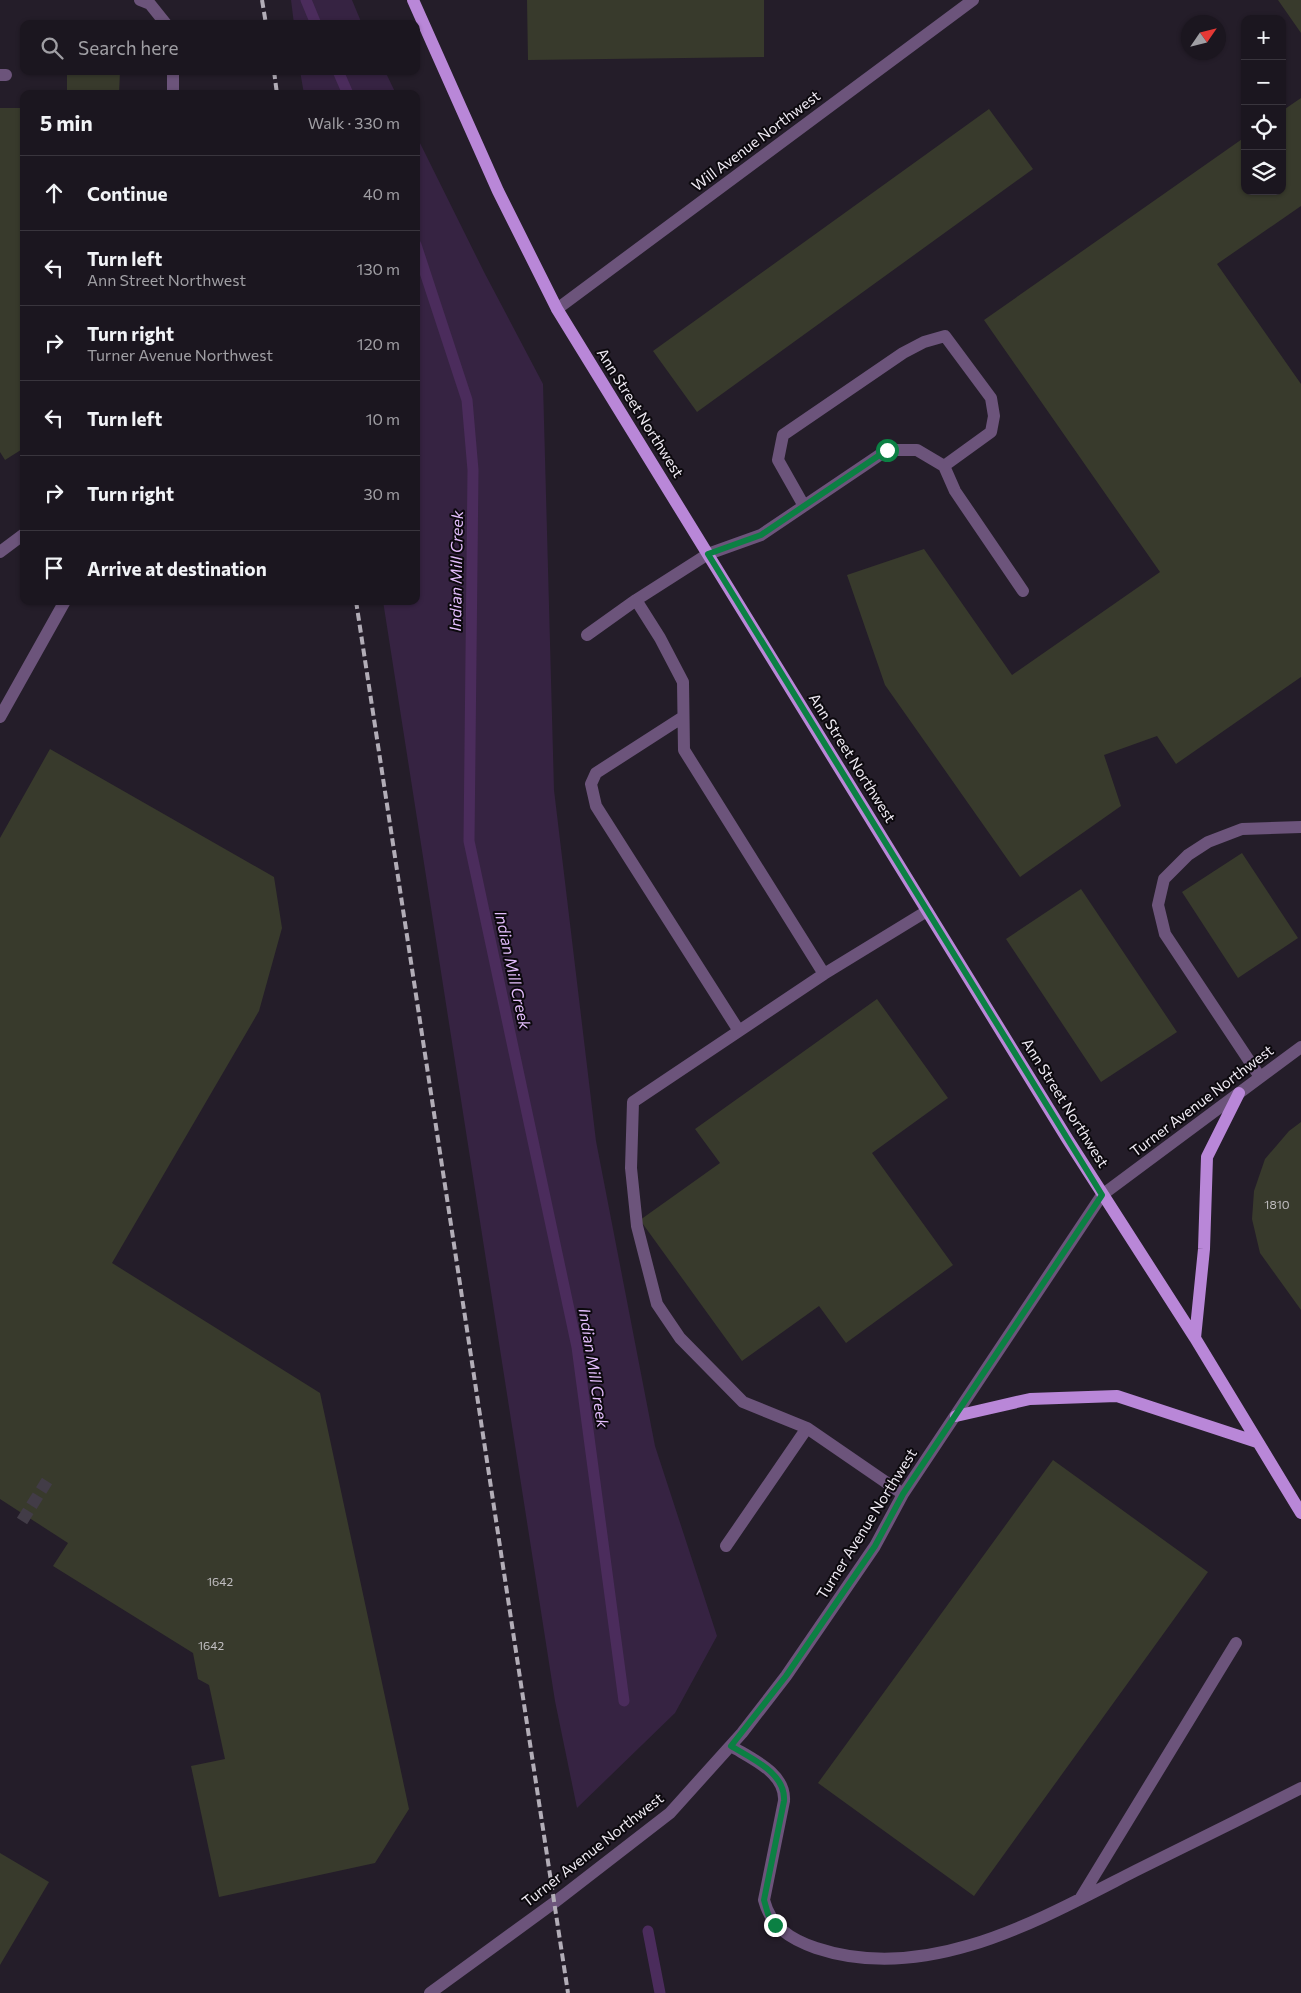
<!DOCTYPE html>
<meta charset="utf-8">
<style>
body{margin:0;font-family:Commissioner,sans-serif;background:#241f28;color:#f1f3f6}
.controls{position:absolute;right:15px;top:15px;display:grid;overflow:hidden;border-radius:10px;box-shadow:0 1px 4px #0004}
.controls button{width:45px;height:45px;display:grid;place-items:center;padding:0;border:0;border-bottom:1px solid #39353d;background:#1b161f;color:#f1f3f6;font:25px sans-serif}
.compass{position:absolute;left:1181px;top:15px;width:45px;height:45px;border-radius:50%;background:#1b161f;box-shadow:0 1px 4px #0004;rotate:55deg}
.stop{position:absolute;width:15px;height:15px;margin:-11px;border:4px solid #0b8043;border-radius:50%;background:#fff}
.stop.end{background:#0b8043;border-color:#fff;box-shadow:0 1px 5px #0008}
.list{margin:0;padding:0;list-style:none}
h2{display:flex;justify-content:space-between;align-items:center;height:65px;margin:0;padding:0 20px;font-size:21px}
h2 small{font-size:16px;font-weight:400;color:#a09fa4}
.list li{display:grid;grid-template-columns:32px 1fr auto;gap:15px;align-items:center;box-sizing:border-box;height:75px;padding:0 20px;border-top:1px solid #39353d}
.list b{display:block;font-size:19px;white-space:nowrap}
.list p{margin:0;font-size:16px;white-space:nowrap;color:#a09fa4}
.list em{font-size:16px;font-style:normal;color:#a09fa4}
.icon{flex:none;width:28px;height:28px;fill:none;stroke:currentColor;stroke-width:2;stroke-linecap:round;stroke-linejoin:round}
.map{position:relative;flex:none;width:1301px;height:1993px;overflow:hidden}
.search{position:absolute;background:#1b161f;box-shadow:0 1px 4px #0004;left:20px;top:20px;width:400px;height:55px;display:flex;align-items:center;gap:12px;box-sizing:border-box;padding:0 18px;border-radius:10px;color:#a09fa4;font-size:19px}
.panel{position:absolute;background:#1b161f;box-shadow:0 1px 4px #0004;left:20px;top:90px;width:400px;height:515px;border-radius:10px}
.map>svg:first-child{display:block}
.green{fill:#362342}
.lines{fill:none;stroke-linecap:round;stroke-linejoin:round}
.stream{stroke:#4b2c5c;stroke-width:11}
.building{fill:#383a2c}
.minor-tunnel{stroke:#423c47;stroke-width:12;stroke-dasharray:12 6;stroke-linecap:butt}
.minor{stroke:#6c547b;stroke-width:12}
.major{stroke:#b987d8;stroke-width:12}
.rail{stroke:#b2adb7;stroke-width:4;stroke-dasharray:8 4;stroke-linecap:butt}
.route{stroke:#0b8043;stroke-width:6}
.labels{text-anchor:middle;stroke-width:4;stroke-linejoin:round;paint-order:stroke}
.number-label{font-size:12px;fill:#c1bec1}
.street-label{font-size:15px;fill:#efeaf3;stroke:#0c090e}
.water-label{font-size:16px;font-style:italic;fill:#e3bdfc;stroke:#0c090e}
</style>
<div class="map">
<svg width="1301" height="1993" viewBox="0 0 1301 1993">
<rect width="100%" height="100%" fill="#241d29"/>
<!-- green -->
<path class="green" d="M 291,0 L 352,0 L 362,24 L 294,24 Z
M 300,71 L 385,71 L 396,94 L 304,94 Z
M 416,135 L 484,272 L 543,384 L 554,790 L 596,1141 L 655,1446 L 717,1636 L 675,1713 L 577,1808 L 555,1701 L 383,601 L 416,601 Z"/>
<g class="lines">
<!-- stream -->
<path class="stream" d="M 306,0 L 316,24
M 338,71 L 348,94
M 416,245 L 467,400 L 473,470 L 469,841 L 577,1347 L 624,1701
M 648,1931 L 660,1993"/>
</g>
<!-- building -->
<path class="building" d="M 527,0 L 764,0 L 764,57 L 528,60 Z
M 1278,0 L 1301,0 L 1301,33 Z
M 67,71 L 120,71 L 119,94 L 67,94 Z
M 1301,98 L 1301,206 L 1217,264 L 1301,384 L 1301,677 L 1176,764 L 1157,736 L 1104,755 L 1121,806 L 1020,877 L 885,685 L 847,575 L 924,549 L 1012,675 L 1160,572 L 984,320 L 1245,137 L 1245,191 L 1282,191 L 1282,111 Z
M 0,108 L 24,108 L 24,448 L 5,460 L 0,452 Z
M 989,109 L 1033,169 L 697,412 L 653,351 Z
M 50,749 L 274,877 L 282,928 L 259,1011 L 112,1263 L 320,1393 L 409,1809 L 375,1863 L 219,1897 L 191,1766 L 225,1759 L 209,1685 L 198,1679 L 193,1653 L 53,1566 L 68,1543 L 0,1499 L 0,838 Z
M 1242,853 L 1298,938 L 1238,978 L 1182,892 Z
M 1081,889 L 1177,1032 L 1101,1082 L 1006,939 Z
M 877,999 L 948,1098 L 872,1153 L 953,1265 L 846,1343 L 819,1306 L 742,1361 L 640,1220 L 720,1163 L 695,1129 Z
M 1301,1122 L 1301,1310 L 1260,1253 L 1252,1219 L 1254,1191 L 1265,1159 L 1289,1131 Z
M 1053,1460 L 1208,1572 L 974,1896 L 818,1783 Z
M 0,1853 L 49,1882 L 0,1965 Z"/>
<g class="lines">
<!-- minor-tunnel -->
<path class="minor-tunnel" d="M 22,1521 L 47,1481"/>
<!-- minor -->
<path class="minor" d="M 140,0 L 150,4 L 166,24
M 0,75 L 6,75
M 173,94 L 173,71
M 557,309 L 973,0
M 804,506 L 778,460 L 783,435 L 903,353 L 924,342 L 945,336 L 991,398 L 994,416 L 991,432 L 944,466
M 0,552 L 24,534
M 587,635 L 636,600
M 0,717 L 65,601
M 683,717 L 596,773 L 591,784 L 596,806 L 739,1031
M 824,974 L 927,911
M 1260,1077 L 1165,934 L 1158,905 L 1164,879 L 1188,855 L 1208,842 L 1242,829 L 1301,827
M 903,1494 L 807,1428 L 743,1402 L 680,1338 L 657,1304 L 637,1226 L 631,1168 L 633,1102 L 824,974 L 684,750 L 683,682 L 660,638 L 636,600 L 708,554 L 761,535 L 887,450 L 917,450 L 944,466 L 955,491 L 1023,591
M 726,1546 L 807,1428
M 731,1746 C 752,1759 786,1773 784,1801 L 764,1900 C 771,1927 790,1939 816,1948 C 927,1985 1039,1920 1135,1871 C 1190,1844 1246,1816 1301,1788
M 1080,1899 L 1236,1643
M 430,1993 L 555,1902 L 670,1813 L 742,1733 L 786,1676 L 875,1546 L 903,1494 L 1102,1195 L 1301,1047"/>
<!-- major -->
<path class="major" d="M 413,0 L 498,191 L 557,309 L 1068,1140 L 1195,1338 L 1301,1513
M 1195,1338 L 1204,1249 L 1207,1157 L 1239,1093
M 956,1416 L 1030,1399 L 1117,1396 L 1257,1442"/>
<!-- rail -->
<path class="rail" d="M 262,0 L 266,24
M 274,71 L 277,94
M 356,601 L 568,1993"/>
</g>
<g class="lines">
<!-- route -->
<path class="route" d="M 775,1925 L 768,1914 L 764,1900 L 784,1801 C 786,1773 752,1759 731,1746 L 786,1676 L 875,1546 L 903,1494 L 1102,1195 L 708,554 L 761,535 L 887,450"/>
</g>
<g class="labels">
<!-- number labels -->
<g class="number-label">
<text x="1277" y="1209">1810</text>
<text x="220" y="1586">1642</text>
<text x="211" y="1650">1642</text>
</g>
<!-- street labels -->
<g class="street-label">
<text transform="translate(756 141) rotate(-37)" y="5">Will Avenue Northwest</text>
<text transform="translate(640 413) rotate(58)" y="5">Ann Street Northwest</text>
<text transform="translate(852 758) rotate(58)" y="5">Ann Street Northwest</text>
<text transform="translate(1202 1101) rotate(-37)" y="5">Turner Avenue Northwest</text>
<text transform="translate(1065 1103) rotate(58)" y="5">Ann Street Northwest</text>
<text transform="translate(867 1524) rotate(-58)" y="5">Turner Avenue Northwest</text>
<text transform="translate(593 1850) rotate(-38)" y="5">Turner Avenue Northwest</text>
</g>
<!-- water labels -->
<g class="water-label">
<text transform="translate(456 571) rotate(-89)" y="6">Indian Mill Creek</text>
<text transform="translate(513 970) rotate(78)" y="6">Indian Mill Creek</text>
<text transform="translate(594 1368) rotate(81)" y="6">Indian Mill Creek</text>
</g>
</g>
</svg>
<div class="controls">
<button>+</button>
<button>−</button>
<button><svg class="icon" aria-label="locate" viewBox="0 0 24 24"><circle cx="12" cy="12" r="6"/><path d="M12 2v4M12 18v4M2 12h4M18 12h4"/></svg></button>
<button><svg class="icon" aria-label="layers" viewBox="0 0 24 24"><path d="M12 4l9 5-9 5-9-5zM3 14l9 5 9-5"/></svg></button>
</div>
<svg class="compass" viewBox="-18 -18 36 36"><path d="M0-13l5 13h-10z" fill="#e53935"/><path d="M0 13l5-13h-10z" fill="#a09fa4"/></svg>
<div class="stop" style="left:887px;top:450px"></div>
<div class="stop end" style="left:775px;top:1925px"></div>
<div class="search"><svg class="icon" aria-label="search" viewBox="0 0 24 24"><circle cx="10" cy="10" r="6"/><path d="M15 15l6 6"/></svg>Search here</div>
<section class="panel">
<h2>5 min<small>Walk · 330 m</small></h2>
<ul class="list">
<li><svg class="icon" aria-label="ahead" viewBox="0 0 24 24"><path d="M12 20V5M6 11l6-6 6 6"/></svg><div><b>Continue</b></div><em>40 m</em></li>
<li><svg class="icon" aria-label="left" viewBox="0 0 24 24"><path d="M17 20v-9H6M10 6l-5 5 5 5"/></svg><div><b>Turn left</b><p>Ann Street Northwest</p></div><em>130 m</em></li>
<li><svg class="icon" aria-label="right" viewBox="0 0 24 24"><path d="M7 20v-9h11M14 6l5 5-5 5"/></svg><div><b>Turn right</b><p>Turner Avenue Northwest</p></div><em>120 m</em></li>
<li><svg class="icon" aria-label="left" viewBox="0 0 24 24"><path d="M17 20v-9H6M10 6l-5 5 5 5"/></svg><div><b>Turn left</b></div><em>10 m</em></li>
<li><svg class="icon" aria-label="right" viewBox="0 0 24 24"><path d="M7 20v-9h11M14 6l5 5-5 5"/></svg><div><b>Turn right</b></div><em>30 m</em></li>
<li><svg class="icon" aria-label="arrive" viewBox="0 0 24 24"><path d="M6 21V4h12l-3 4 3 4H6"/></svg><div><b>Arrive at destination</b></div></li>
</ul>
</section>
</div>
